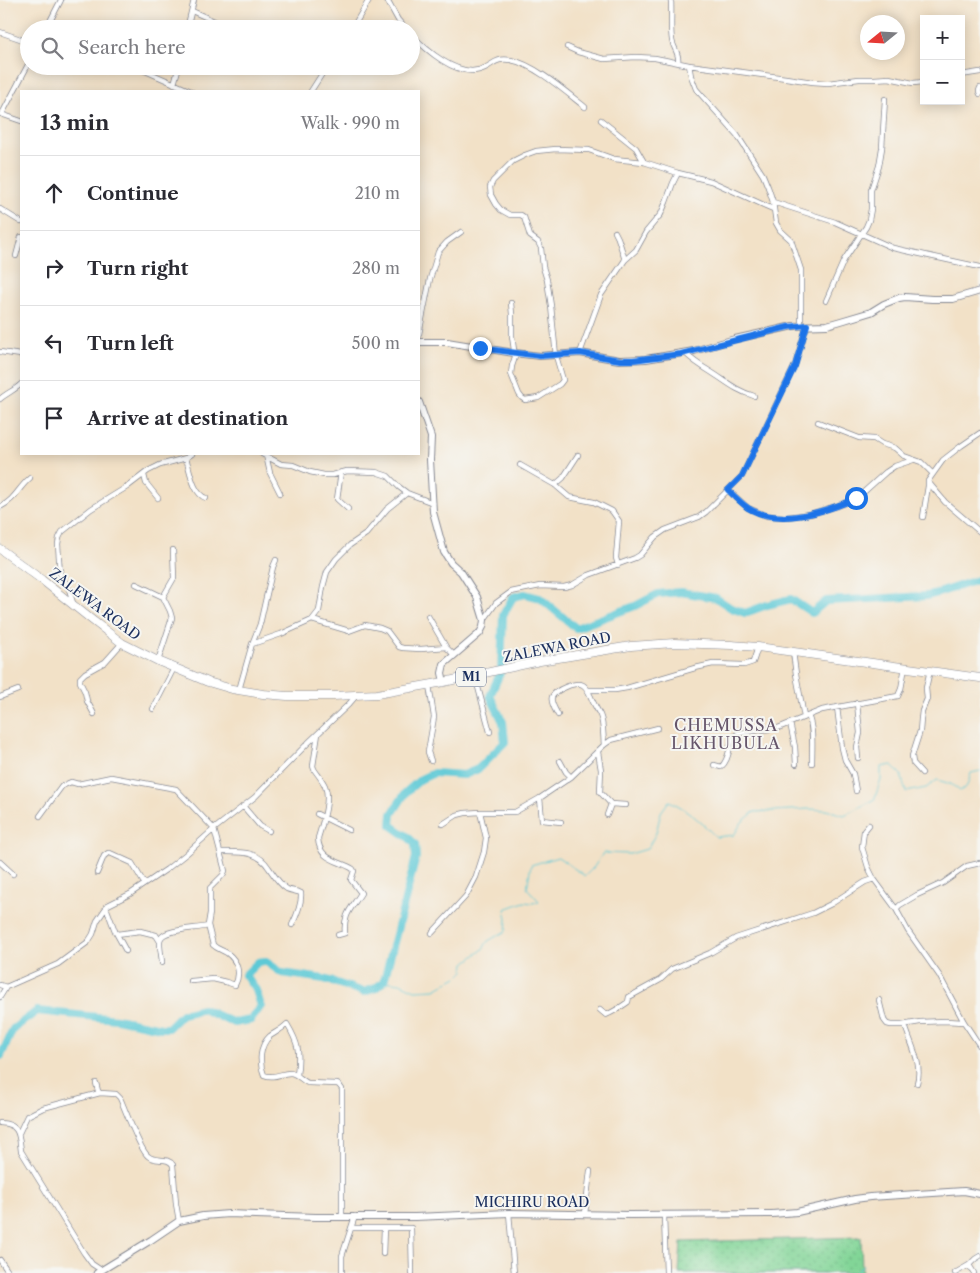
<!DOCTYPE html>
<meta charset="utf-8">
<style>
body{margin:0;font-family:"Libre Caslon Text",serif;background:#f7f7f7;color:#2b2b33}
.controls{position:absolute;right:15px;top:15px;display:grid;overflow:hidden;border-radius:0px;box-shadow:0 2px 12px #0003}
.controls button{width:45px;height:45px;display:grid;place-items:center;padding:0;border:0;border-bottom:1px solid #e1e1e2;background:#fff;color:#2b2b33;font:25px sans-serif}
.compass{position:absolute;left:860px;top:15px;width:45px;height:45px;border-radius:50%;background:#fff;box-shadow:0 2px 12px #0003;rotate:252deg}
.stop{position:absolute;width:15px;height:15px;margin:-11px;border:4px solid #1a73e8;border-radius:50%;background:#fff}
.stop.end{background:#1a73e8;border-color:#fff;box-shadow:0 1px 5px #0008}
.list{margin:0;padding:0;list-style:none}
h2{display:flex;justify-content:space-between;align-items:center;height:65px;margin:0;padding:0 20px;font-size:21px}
h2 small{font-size:16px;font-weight:400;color:#7c7c81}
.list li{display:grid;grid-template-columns:32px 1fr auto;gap:15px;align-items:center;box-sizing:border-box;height:75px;padding:0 20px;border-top:1px solid #e1e1e2}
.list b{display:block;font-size:19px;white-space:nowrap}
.list em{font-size:16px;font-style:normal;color:#7c7c81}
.icon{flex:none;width:28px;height:28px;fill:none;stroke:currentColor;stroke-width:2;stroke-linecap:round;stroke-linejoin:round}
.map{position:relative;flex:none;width:980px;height:1273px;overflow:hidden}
.search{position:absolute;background:#fff;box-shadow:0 2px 12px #0003;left:20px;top:20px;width:400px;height:55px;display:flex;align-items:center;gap:12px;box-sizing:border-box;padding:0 18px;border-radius:28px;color:#7c7c81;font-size:19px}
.panel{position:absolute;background:#fff;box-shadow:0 2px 12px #0003;left:20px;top:90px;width:400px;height:365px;border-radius:0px}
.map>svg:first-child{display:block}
.grass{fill:url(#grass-dots);stroke:#4e827a}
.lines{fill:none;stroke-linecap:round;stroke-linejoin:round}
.stream{stroke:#5dc9d6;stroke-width:1}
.river{stroke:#5dc9d6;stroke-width:8}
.street-casing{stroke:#868892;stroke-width:6}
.secondary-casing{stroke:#868892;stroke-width:8}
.highway-casing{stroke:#868892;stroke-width:9}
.street{stroke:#fff;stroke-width:4.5}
.secondary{stroke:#fff;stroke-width:6}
.highway{stroke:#fff;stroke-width:8}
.route{stroke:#1a73e8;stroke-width:6}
.labels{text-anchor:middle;stroke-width:4;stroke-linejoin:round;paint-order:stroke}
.shield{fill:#f6f6f2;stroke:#5d6b8a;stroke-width:1}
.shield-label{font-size:12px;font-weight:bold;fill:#1b2f5e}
.street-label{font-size:14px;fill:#1b2f5e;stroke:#f6f6f2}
.quarter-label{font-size:16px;letter-spacing:1px;fill:#66566b;stroke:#f6f6f2}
</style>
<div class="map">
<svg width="980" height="1273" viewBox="0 0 980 1273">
<defs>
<pattern id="grass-dots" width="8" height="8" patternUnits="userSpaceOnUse" patternTransform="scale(1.25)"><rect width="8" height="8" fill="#82d597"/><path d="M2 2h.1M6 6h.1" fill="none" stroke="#70b785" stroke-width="1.8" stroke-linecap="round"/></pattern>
</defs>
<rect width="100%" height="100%" fill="#f6f6f2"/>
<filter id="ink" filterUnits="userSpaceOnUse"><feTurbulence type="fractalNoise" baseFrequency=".02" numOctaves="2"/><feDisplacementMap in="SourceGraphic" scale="10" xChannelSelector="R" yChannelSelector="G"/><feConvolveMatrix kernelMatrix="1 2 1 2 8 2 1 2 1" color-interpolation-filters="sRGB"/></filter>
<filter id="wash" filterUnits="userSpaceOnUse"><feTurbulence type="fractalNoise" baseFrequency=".0096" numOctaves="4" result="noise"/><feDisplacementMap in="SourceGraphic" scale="20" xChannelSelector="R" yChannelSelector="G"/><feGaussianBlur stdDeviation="1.12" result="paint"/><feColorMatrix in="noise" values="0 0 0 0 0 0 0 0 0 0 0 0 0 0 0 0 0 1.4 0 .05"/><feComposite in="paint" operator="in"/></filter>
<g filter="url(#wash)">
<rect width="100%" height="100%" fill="#f2e1c7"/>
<!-- grass -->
<path class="grass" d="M 861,1237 L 862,1273 L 679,1273 L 681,1242 Z"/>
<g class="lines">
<!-- stream -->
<path class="stream" d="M 460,975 L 464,971 L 465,963 L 482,950 L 488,941 L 506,931 L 507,919 L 505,909 L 524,902 L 533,903 L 539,901 L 527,888 L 531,865 L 558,857 L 585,876 L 594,867 L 603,853 L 630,854 L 647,849 L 656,833 L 661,812 L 669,801 C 688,809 702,823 716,837 L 734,835 L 742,822 L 754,812 L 809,809 L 827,810 L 844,815 L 874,800 L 881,780 L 881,767 L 892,765 L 901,775 L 906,792 L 926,788 L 937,780 L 951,784 L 960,791 L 967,786 L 971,773 L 980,771
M 384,981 L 400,983 L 415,990 L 435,989 L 457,977
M 855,1273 L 863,1265"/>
<!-- river -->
<path class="river" d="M 0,1056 L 1,1056 L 13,1029 L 37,1011 L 117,1019 L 161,1028 L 168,1028 L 182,1014 L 203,1009 L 234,1023 L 251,1020 L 261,1006 L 256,990 L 245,975 L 258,962 L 265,961 L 282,973 L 324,979 L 364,992 L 376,988 L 384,981 L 416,857 L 415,844 L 408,837 L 391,825 L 392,814 L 406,792 L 421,779 L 434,773 L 464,775 L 478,769 L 505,742 L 503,722 L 490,696 L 501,671 L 503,615 L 513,597 L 525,594 L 540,598 L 576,628 L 635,606 L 658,594 L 681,592 L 716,598 L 731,608 L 745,613 L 767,605 L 791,599 L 812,613 L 826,601 L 927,596 L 938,593 L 980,579"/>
</g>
</g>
<g filter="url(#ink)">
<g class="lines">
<defs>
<path id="street" d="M 387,0 L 398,20 L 406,29
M 671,0 C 672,13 670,27 672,40 C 673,48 680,54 678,62
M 192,11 L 232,29
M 46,29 L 61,0
M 187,29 L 194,0
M 352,29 L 369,0
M 0,32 L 29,42
M 411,34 C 426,50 456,76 479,70 C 493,67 493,57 511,60 C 534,64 566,92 585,107
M 567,47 L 578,52 L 604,59 L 636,57 L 655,58 L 689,65 L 786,78 L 813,82 L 828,83 L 859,79 L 874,79 L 889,78 L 913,83 L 924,82
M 689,65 L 691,76 L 696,89 L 737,135 L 763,175 L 768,187 L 773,202 L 776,223 L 780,230 L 791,240 L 801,270 L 801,325
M 134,66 L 191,91
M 317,66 L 325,70
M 961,75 L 980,72
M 174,84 L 179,66
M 980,88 L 979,91 L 980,94
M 311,91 L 327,66
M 1,114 L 21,121
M 2,114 L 29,63
M 601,120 L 636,148 L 644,162
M 773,202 L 835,222 L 893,248 L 980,267
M 0,209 L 21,222
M 615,232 L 618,238 L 625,260
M 16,256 L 21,237
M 826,301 L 844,260 L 866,227 L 869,220 L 871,209 L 871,190 L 879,166 L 882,148 L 885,99
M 511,303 L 512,314 L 512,336 L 515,357 L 512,366 L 511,374 L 519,394 L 522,398 L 525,400 L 538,398 L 560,384 L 563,380 L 556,356 L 551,306 L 547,280 L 543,267 L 541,248 L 538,242 L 530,236 L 524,217 L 521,215 L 510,215 L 501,210 L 496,204 L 491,195 L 490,187 L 493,181 L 513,161 L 525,155 L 536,151 L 556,149 L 589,150 L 614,159 L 644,162 L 678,173 L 711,181 L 766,206 L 773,209
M 419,334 L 430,279 L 438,252 L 447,242 L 461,232
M 0,352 L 21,355
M 580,353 L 601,295 L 625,260 L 636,250 L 646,232 L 661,214 L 666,202 L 673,183 L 678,173
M 685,353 C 693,361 701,366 711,372 C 727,382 735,390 754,396
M 0,399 C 7,393 15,390 21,384
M 818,422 L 859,438 L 874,439 L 882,444 L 895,448 L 904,456 L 921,462 L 933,474
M 262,454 L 281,464 L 293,465 L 310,472 L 324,475 L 333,475 L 347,471 L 376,472 L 388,476 L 399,487 L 407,493 L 433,503
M 266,455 L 270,473 L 280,493
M 186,458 C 190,470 193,494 206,498
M 520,465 L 555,485 L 569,497 L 594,502 L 612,511 L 619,521 L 616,558 L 618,565
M 341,472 L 337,499 L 348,509
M 144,475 L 146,483 L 158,498
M 929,483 L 945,502 L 980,532
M 555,485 L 563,478 L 578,455
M 728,490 L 748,508 L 767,516 L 787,517 L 810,514 L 837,506 L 856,499 L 886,472 L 895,466 L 913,460
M 0,507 C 16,499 18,488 30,478
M 923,517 L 928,486 L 928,481 L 943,460 L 961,446 L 980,433
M 136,584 L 163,597 L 170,611 L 172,618 L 158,661
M 163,597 L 174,578 L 173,550
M 73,603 L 69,589 L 60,574 L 58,544 L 59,538 L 62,532 L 91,509 L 127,487 L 148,471 L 160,465 L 186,458 L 192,454
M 428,616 L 446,647 L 454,655
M 312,620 L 349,631 L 365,625 L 380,628 L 387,631 L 399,647 L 403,648 L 421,649 L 446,647
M 484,620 L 496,603 L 511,592 L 540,586 L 564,587 L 572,585 L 589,575 L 635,558 L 640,555 L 655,537 L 665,530 L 699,517 L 706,512 L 742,476 L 795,365 L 807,325
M 252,644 L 260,624 L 273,567 L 276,560
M 793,652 L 796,674 L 804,717
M 475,676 L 490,732
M 429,685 L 434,717 L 428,752 L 431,761
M 239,690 L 252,644 L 281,634 L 312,620 L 319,611 L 323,587 L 327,572 L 336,559 L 350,545 L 366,534 L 387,509 L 407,493
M 589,690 L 615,690 L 627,688 L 695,668 L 713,664 L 744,665 L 753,662 L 758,647
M 0,697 L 18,690
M 857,703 L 860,733 L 857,747 L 858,758
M 837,707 L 842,748 L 845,760 L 853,774 L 856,791
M 153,709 L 174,668
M 94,714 L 87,701 L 85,692 L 80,682 L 80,678 L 85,673 L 105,662 L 122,643
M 558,715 C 556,711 550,702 552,697 C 555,690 576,681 583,685 C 588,688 588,692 591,697 C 593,703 597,709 600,715 C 604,724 603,736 604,745
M 808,716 C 814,727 812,749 812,763
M 790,723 L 795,747 L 796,764
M 318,734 L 313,766 L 314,769 C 317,774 322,779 325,786 C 331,800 322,824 318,838 C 319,861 339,860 353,869 L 354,871 L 351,880 L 361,893 C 352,908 343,914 345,933 L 338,935
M 598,752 L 601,770 L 600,792 L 611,804 L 626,805
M 560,761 L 566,772 L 571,777
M 714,765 L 721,767 C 732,758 727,739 739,733 L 778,728 L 822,710 L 898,696 L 901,689 L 905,667
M 922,773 L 913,763 L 912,756 L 920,731 L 921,719 L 922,711 L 927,699 L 926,688 L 930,670
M 540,798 L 542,820 L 561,822
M 243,806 L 260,826 L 269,831
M 317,814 L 349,830
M 607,815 L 611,804
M 40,816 L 62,786 L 71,782 L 78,784 L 111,777 L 176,789 L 214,829 L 225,871 L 223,875 L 210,888 L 210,913 L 208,925 L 213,945 C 217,949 222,950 227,953 C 238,961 241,974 235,985 L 226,982 L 213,979 L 191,981
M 443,824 L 457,815 L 465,813 L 480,812 L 515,812 L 540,798 L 571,777 L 604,745 L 611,740 L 658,728
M 869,825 L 864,831 L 862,847 L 868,867 L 874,879 L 896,909 L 908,931 L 939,975 L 964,1022 L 980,1046
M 221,852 C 239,852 258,850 269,868 C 274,875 279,884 287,889 C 291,891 297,891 301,893 C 302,904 297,915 292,925
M 0,862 L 13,874
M 97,873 L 104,856 L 108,853 L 110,853 L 132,863 L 144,883
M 106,907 L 115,931 L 126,951
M 896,909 L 900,905 L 917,895 L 943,883 L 967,866 L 980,863
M 432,933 L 466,896 L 476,877 L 484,852 L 486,838 L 480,812
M 117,934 L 140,931 L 156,935 L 159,940
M 162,963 C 162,957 158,942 161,938 C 165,929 198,929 208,926
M 0,985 L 6,987 L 58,964 L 88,942 L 93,934 L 97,921 L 108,905 L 130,894 L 167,869 L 186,854 L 214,829 L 255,797 L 308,743 L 349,704 L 356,696
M 0,997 L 6,987
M 879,1000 L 884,1020 L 887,1024 L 891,1025 L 902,1025 L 920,1022 L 945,1021 L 964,1022
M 600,1010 L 606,1015 C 613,1012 621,1007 628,1002 L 629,997 L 660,980 L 672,969 L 710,953 L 736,938 L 813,913 L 831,904 L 865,882 L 874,879
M 905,1025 C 910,1043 923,1064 917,1083
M 297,1075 C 300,1052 299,1044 287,1024 C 282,1029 276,1032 270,1036 C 259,1046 259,1063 264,1075 C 275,1079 280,1073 290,1073 C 297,1073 302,1081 308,1083 L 337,1084 L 339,1085 L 342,1089 L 342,1216
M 96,1083 L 98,1091 L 100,1093
M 0,1123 C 20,1124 19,1135 21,1151 L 84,1253 L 92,1264 L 101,1270
M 19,1133 L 27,1116 L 43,1108 L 100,1093 L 116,1094 L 120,1098 C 125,1109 140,1150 148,1156 C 156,1163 167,1156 173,1165 L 176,1204 L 179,1221
M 509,1213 L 514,1273
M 585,1214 L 590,1171
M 664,1215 L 666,1273
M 351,1228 L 384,1228
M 383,1254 L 384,1228 L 411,1228 L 412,1273
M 0,1260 L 9,1273
M 969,1265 L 974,1273
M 342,1273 L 342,1256 L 355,1216
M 955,1273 L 969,1265 L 975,1259 L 980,1256"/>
<path id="secondary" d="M 419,342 L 447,342 L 514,353 L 540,356 L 580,353 L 619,360 L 646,359 L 694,351 L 735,339 L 793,326 L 827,325 L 841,321 L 871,312 L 884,304 L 899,298 L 905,297 L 932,299 L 953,299 L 980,291
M 419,402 L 431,437 L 430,460 L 433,512 L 444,552 L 451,563 L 461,572 L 477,597 L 484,620 L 483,627 L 480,633 L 444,664 L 442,673 L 444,682
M 97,1273 L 151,1240 L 179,1221 L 203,1216 L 229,1214 L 316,1217 L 415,1217 L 509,1213 L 630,1215 L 772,1214 L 797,1212 L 855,1199 L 870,1197 L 964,1191 L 980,1194"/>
<path id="highway" d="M 0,549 L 42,580 L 92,620 L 122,643 L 158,661 L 208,682 L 232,689 L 263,694 L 287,696 L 333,696 L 377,694 L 444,682 L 540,661 L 631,646 L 674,643 L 731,645 L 758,647 L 980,678"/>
</defs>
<!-- street casing -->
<use href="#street" class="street-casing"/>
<!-- secondary casing -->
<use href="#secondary" class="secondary-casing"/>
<!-- highway casing -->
<use href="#highway" class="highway-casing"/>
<!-- street -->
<use href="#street" class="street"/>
<!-- secondary -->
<use href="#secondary" class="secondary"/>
<!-- highway -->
<use href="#highway" class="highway"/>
</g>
</g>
<g class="lines" filter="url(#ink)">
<!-- route -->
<path class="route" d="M 480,348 L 540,356 L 580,353 L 620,360 L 633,360 L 681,354 L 788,327 L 807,325 L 795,366 L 772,414 L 742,476 L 728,490 C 734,496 741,503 748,508 C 778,527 826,512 856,498"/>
</g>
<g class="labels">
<!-- shield labels -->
<rect class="shield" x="456" y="667.5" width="30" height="19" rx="4"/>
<g class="shield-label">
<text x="471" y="681">M1</text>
</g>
<!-- street labels -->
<g class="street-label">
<text transform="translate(95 604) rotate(37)" y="5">ZALEWA ROAD</text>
<text transform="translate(557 647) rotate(-11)" y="5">ZALEWA ROAD</text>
<text x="532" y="1207">MICHIRU ROAD</text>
</g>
<!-- quarter labels -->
<g class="quarter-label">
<text x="726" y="731">CHEMUSSA<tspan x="726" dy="18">LIKHUBULA</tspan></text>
</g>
</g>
</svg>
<div class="controls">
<button>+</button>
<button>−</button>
</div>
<svg class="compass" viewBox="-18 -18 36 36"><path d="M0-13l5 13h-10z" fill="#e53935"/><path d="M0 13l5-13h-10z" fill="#7c7c81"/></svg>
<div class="stop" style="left:856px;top:498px"></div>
<div class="stop end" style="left:480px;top:348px"></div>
<div class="search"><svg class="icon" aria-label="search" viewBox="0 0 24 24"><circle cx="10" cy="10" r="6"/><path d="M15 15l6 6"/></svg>Search here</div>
<section class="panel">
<h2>13 min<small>Walk · 990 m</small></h2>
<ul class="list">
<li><svg class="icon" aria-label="ahead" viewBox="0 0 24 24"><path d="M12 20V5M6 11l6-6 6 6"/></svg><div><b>Continue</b></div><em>210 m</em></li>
<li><svg class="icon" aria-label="right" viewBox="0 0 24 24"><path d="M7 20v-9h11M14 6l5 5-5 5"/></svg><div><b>Turn right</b></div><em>280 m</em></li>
<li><svg class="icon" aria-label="left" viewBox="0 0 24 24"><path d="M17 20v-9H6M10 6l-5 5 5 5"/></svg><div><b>Turn left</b></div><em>500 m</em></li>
<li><svg class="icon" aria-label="arrive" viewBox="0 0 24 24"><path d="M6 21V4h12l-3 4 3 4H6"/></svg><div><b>Arrive at destination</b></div></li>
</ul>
</section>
</div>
